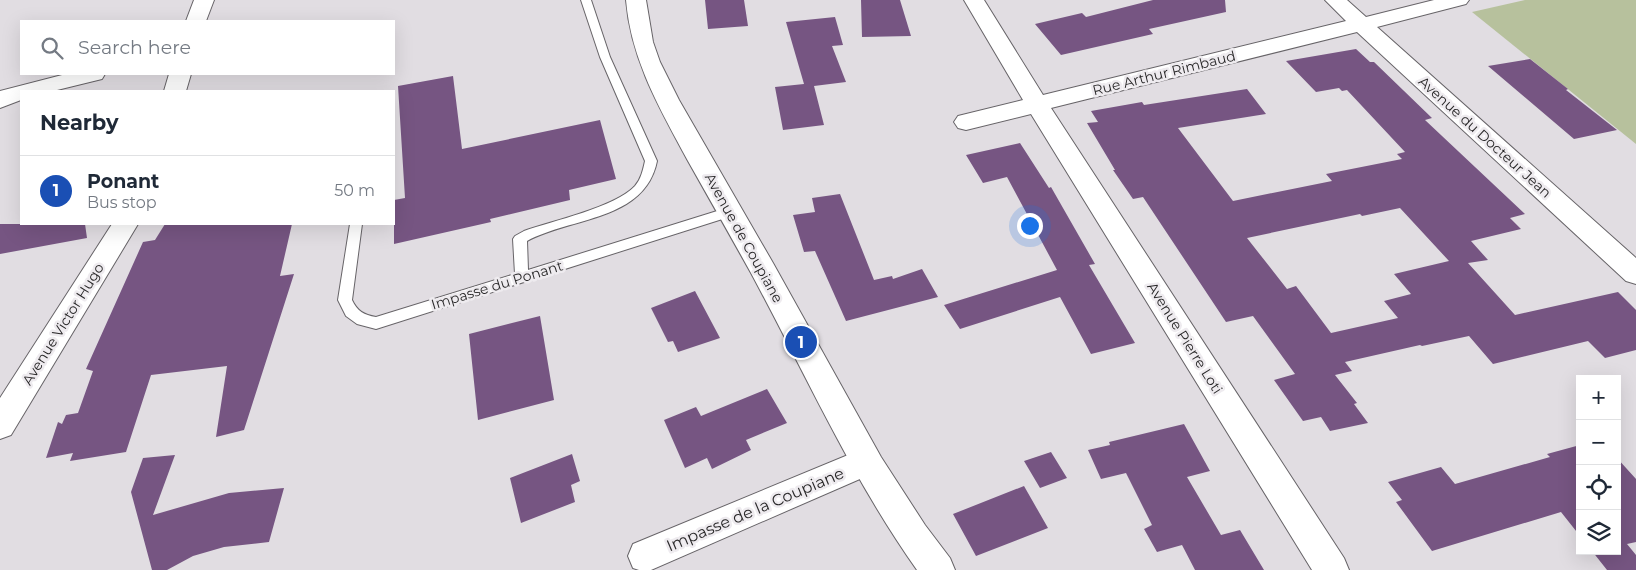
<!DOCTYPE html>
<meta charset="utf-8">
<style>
body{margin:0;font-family:Montserrat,sans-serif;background:#f6f6f7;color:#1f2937}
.controls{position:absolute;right:15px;bottom:15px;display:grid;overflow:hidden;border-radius:0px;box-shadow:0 5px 20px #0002}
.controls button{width:45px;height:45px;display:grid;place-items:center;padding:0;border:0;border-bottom:1px solid #e0e1e3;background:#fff;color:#1f2937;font:25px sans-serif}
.you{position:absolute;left:1029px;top:225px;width:18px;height:18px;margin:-12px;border:4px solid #fff;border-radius:50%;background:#1a73e8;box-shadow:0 0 0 8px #1a73e833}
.badge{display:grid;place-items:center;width:32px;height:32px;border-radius:50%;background:#ea580c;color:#fff;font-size:16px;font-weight:700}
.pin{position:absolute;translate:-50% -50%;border:2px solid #fff;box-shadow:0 1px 5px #0006}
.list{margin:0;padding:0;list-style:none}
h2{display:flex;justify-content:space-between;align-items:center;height:65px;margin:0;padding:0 20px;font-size:21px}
h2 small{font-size:16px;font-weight:400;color:#747a83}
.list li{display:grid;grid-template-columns:32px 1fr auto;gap:15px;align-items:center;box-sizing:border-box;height:70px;padding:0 20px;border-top:1px solid #e0e1e3}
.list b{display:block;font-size:19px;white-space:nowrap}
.list p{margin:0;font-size:16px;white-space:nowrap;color:#747a83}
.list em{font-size:16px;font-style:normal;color:#747a83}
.icon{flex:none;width:28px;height:28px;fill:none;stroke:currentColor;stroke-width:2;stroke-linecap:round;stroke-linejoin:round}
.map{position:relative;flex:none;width:1636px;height:570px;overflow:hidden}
.search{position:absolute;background:#fff;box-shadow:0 5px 20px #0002;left:20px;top:20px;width:375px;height:55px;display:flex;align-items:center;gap:12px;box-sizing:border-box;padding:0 18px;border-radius:0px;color:#747a83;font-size:19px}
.panel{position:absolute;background:#fff;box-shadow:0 5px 20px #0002;left:20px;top:90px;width:375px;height:135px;border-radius:0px}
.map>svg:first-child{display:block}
.green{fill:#b7c19d}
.building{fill:#765582;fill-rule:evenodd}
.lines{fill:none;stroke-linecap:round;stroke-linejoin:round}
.service-casing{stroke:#676468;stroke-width:2}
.minor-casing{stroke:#676468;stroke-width:2}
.secondary-casing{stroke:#676468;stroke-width:2}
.service{fill:#fff;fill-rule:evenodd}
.minor{fill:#fff;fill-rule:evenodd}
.secondary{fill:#fff;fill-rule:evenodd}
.labels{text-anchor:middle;stroke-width:5;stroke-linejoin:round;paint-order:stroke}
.street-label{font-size:14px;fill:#292829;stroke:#eeebef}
.near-street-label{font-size:16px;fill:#292829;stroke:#eeebef}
</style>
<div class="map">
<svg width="1636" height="570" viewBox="0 0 1636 570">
<rect width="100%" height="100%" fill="#e1dde2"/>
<!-- green -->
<path class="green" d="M 1525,0 L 1636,0 L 1636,144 L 1472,12 Z"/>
<!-- building -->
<path class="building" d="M 705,0 L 744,0 L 748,26 L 708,29 Z
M 861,0 L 900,0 L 911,36 L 862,37 Z
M 1153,0 L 1225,0 L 1226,12 L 1149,29 L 1153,34 L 1061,55 L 1035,24 L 1082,13 L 1086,17 Z
M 835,17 L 843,45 L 832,46 L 846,82 L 814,86 L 824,125 L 783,130 L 775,87 L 804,84 L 786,22 Z
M 1356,49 L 1370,62 L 1374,62 L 1432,118 L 1425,120 L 1525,214 L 1510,218 L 1521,229 L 1471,241 L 1488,260 L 1468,263 L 1515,315 L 1618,292 L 1636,310 L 1636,350 L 1605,358 L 1588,341 L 1493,364 L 1469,336 L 1422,346 L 1420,345 L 1345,362 L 1352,371 L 1335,375 L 1357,403 L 1354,404 L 1368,423 L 1330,431 L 1321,417 L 1303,421 L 1274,380 L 1295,374 L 1253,316 L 1226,322 L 1143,197 L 1133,199 L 1113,170 L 1115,170 L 1087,123 L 1098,122 L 1091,111 L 1142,102 L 1144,105 L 1247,89 L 1266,114 L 1178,128 L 1233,201 L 1332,181 L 1326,174 L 1402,159 L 1397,154 L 1405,152 L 1347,90 L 1342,91 L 1339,88 L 1316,92 L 1286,61 ZM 1400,208 L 1449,261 L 1394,274 L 1411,294 L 1384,301 L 1398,318 L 1331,333 L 1296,286 L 1287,289 L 1247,238 L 1360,214 L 1362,216 Z
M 1530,59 L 1568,89 L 1566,90 L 1617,130 L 1574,139 L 1488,66 Z
M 453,76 L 462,149 L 600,120 L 616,179 L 569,190 L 570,200 L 490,219 L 491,222 L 394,244 L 394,200 L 405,198 L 398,86 Z
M 1020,143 L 1049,188 L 1051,187 L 1095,264 L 1089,265 L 1135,343 L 1091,354 L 1060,297 L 960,329 L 944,305 L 1057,270 L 1007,177 L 983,183 L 966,155 Z
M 840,194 L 874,280 L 892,276 L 893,279 L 922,269 L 938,297 L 846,321 L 815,251 L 804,252 L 793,215 L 815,212 L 812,198 Z
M 0,224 L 85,224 L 87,238 L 0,254 Z
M 165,224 L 292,224 L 280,276 L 294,274 L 244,430 L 216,437 L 227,366 L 151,375 L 126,452 L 70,461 L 73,453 L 46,458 L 58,422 L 62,424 L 66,415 L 78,413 L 93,371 L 86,369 L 143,242 L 155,240 Z
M 695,291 L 720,338 L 678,352 L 673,341 L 668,342 L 651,308 Z
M 540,316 L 554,400 L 478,420 L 469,334 Z
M 767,389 L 787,423 L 746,440 L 751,450 L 712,469 L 707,458 L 685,468 L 664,420 L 696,407 L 701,416 Z
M 1184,424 L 1210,471 L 1187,477 L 1221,535 L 1240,530 L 1264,570 L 1195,570 L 1182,545 L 1157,552 L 1144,529 L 1152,525 L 1126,473 L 1101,479 L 1088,450 L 1110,445 L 1109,442 Z
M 1580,445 L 1580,536 L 1561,512 L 1432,551 L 1396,502 L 1402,500 L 1388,482 L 1441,467 L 1455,484 L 1550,457 L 1547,454 Z
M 1051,452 L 1067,478 L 1040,488 L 1024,461 Z
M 572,454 L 580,481 L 571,485 L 575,502 L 521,523 L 510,478 Z
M 175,455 L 153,515 L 229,493 L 284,488 L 269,542 L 224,547 L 193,556 L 167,570 L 152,570 L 131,492 L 143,458 Z
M 1617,458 L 1636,479 L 1636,542 L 1627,544 L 1636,555 L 1636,570 L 1607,570 L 1592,551 L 1617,551 Z
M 1024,486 L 1048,528 L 976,556 L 953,514 Z"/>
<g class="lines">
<defs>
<path id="service" d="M 581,0 L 591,0 L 610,57 L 657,161 C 645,221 571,217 527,241 L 528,270 L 730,207 L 735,209 L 736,212 L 735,215 L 376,329 L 357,324 L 346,316 L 338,300 L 350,224 L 362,224 L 352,300 C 357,311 364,315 376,317 L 515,274 L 513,239 L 515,236 L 524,231 C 552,221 616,207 635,186 C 641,179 643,170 645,161 L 600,57 Z"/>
<path id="minor" d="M 194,0 L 214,0 L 206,21 L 186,21 Z
M 964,0 L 984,0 L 1043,95 L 1346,21 L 1325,0 L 1347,0 L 1366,17 L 1434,0 L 1469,0 L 1466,4 L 1377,27 L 1636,258 L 1636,284 L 1626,281 L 1357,32 L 1051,108 L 1344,558 L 1349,570 L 1312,570 L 1031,114 L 966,130 L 958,128 L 954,122 L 958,116 L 1023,100 Z
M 66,74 L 105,74 L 102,79 L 53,91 L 21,91 L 21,100 L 0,108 L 0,91 Z
M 169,74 L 191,74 L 186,91 L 164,91 Z
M 112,224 L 138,224 L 11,435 L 0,439 L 0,398 Z
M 865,448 L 876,452 L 881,462 L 876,472 L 651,570 L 639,570 L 633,568 L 628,556 L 633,544 Z"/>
<path id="secondary" d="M 626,0 L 646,0 L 653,42 L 660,62 L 679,100 L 773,263 L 881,457 L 925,525 L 950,558 L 955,570 L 917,570 C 851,477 805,373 751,273 C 730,235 709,198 688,161 C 660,109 631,60 626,0 Z"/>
</defs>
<!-- service casing -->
<use href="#service" class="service-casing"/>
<!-- minor casing -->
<use href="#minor" class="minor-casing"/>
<!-- secondary casing -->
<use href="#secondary" class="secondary-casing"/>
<!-- service -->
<use href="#service" class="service"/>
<!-- minor -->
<use href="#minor" class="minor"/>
<!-- secondary -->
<use href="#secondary" class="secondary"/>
</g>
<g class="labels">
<!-- street labels -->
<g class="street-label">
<text transform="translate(1164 73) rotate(-14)" y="5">Rue Arthur Rimbaud</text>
<text transform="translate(1485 137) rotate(42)" y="5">Avenue du Docteur Jean</text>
<text transform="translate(744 238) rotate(61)" y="5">Avenue de Coupiane</text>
<text transform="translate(497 285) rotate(-17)" y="5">Impasse du Ponant</text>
<text transform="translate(63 324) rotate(-58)" y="5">Avenue Victor Hugo</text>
<text transform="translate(1185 338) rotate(58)" y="5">Avenue Pierre Loti</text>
</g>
<!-- near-street labels -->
<g class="near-street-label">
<text transform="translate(755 509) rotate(-23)" y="6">Impasse de la Coupiane</text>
</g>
</g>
</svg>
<div class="controls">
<button>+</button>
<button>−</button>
<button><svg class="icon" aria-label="locate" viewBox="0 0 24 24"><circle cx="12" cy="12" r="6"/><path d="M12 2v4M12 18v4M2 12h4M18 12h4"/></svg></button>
<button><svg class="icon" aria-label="layers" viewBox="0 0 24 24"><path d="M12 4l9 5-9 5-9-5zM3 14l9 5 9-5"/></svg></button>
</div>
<div class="you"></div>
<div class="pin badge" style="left:801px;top:342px;background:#1a4fb4">1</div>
<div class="search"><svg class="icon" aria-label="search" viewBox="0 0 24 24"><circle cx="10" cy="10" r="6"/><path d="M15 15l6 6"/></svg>Search here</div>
<section class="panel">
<h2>Nearby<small></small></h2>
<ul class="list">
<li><span class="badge" style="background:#1a4fb4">1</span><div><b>Ponant</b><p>Bus stop</p></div><em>50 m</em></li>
</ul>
</section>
</div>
